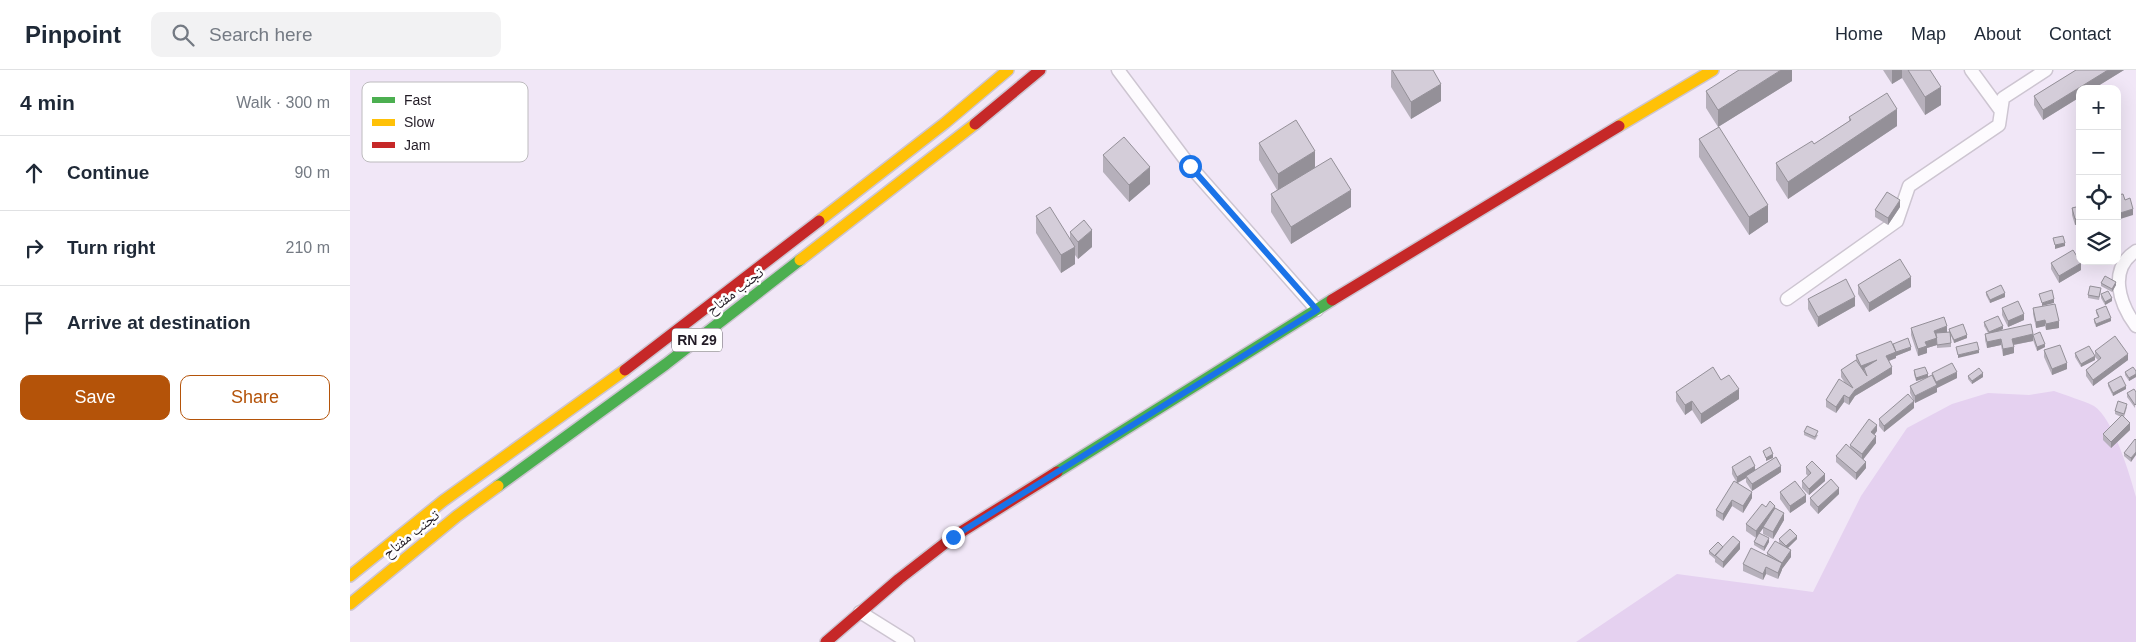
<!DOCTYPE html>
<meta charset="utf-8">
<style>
body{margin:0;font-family:Arial,"Noto Naskh Arabic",sans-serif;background:#f2f2f3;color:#1f2937}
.controls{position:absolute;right:15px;top:15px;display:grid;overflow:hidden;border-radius:10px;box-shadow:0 5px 20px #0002}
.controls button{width:45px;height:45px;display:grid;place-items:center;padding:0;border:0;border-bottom:1px solid #e0e1e3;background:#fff;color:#1f2937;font:25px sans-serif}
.stop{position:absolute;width:15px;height:15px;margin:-11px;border:4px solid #1a73e8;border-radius:50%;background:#fff}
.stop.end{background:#1a73e8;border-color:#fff;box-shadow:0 1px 5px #0008}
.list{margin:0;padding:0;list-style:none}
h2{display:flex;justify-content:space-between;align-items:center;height:65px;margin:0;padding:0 20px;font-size:21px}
h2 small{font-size:16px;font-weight:400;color:#747a83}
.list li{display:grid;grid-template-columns:32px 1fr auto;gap:15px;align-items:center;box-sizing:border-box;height:75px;padding:0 20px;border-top:1px solid #e0e1e3}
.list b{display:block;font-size:19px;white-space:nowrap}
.list em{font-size:16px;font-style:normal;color:#747a83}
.actions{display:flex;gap:10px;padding:15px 20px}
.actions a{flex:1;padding:11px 0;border:1px solid #b45309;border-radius:10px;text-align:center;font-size:18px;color:#b45309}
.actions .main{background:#b45309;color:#fff}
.icon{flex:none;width:28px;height:28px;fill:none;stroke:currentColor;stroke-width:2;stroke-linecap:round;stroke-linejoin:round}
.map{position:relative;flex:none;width:1786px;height:572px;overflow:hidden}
header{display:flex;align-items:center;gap:30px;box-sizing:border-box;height:70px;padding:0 25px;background:#fff;border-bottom:1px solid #e0e1e3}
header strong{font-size:24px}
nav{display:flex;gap:28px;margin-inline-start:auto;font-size:18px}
.search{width:350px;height:45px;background:#f2f2f3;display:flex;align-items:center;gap:12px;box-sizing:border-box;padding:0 18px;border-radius:10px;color:#747a83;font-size:19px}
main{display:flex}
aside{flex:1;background:#fff}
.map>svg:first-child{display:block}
.green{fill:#e5d1f0}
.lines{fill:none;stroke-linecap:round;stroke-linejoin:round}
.street-casing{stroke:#cdc5d1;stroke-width:15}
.fast-casing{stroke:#cdc5d1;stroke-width:14}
.slow-casing{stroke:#cdc5d1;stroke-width:14}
.jam-casing{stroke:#cdc5d1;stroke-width:14}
.street{stroke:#fdfbfe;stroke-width:12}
.fast{stroke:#4caf50;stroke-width:11}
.slow{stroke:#ffc107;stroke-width:11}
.jam{stroke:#c62828;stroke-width:11}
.wall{fill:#b6b0bb}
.shaded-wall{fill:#949098}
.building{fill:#d4cdd9;stroke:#949098}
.route{stroke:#1a73e8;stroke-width:6}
.labels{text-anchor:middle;stroke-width:5;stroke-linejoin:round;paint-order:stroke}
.shield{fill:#fff;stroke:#656067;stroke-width:1}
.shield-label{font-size:14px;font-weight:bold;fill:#231c26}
.street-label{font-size:15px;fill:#231c26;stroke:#fff}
.key{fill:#fff;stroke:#bdbbbe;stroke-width:1}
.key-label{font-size:14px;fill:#231c26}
</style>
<header>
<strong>Pinpoint</strong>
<div class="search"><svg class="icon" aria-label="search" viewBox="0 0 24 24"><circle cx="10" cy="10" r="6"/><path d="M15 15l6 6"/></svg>Search here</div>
<nav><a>Home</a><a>Map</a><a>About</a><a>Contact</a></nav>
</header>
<main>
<aside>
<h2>4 min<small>Walk · 300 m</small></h2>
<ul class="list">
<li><svg class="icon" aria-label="ahead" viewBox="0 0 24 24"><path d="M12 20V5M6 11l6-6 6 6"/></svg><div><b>Continue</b></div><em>90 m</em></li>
<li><svg class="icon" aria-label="right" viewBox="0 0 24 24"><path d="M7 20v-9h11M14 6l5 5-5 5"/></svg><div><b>Turn right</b></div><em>210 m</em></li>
<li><svg class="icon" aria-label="arrive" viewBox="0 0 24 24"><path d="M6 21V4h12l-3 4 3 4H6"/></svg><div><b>Arrive at destination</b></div></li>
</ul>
<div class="actions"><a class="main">Save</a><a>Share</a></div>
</aside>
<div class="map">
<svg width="1786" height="572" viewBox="0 0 1786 572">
<rect width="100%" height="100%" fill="#f1e7f7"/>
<!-- green -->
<path class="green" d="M 1704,321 C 1717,326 1732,330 1744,336 C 1763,348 1780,405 1786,427 L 1786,572 L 1226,572 L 1327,504 L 1463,522 L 1511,426 L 1557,358 L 1602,334 L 1638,323 L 1679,325 Z"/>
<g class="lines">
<defs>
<path id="street" d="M 768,0 L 840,96 L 967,240
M 1621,0 L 1651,41
M 1786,181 C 1758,199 1769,233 1786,256
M 1437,229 L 1547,151 L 1559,116 L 1649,55 L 1653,28 L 1696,0
M 510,542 L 558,572"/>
<path id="fast" d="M 707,402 L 982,230
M 148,416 L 316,294 L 450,190"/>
<path id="slow" d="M 1269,56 L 1363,0
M 469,151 L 595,53 L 658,0
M 450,190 L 625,54
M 0,506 L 93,431 L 275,300
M 0,534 L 107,446 L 148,416"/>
<path id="jam" d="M 625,54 L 690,0
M 982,230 L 1269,56
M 275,300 L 469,151
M 476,572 L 549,509 L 603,467 L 707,402"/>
</defs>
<!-- street casing -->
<use href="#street" class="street-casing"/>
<!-- fast casing -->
<use href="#fast" class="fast-casing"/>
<!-- slow casing -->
<use href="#slow" class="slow-casing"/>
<!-- jam casing -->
<use href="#jam" class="jam-casing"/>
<!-- street -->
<use href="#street" class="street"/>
<!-- fast -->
<use href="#fast" class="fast"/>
<!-- slow -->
<use href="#slow" class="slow"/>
<!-- jam -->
<use href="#jam" class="jam"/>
</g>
<!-- wall -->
<path class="wall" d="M 1041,0 L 1091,31 L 1061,49 L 1041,17 Z
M 1442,0 L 1442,11 L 1368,57 L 1356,38 L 1356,21 Z
M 1533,0 L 1580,0 L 1591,35 L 1575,45 L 1552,8 L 1542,14 Z
M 1726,0 L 1774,0 L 1693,50 L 1684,35 L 1684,26 Z
M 1499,47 L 1547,56 L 1438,129 L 1426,110 L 1426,93 L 1464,74 L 1499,51 Z
M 1349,69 L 1418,152 L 1399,165 L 1349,87 Z
M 909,73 L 965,97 L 1001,137 L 941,174 L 921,142 L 921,124 L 927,120 L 909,90 Z
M 753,85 L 800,114 L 779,132 L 753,102 Z
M 1730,136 L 1725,155 L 1722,145 L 1722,138 Z
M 1550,137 L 1538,155 L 1525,147 L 1525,140 Z
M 686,146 L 720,169 L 720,162 L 742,177 L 728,189 L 725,185 L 725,194 L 711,203 L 686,163 Z
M 1701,193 L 1731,200 L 1709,213 L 1701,199 Z
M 1751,213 L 1766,215 L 1762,222 L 1751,216 Z
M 1508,215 L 1561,217 L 1519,242 L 1508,224 Z
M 1751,221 L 1749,230 L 1738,228 L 1738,225 Z
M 1636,222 L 1655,227 L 1640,233 L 1636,225 Z
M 1751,224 L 1762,231 L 1755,235 L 1751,228 Z
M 1458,229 L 1505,236 L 1468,257 L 1458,239 Z
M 1652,238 L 1674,250 L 1658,257 L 1652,245 Z
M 1683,238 L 1709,258 L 1696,260 L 1695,256 L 1686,258 L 1683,244 Z
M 1746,240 L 1761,251 L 1746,257 L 1744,252 L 1744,249 L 1748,247 L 1746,243 Z
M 1634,252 L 1653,259 L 1649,261 L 1683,265 L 1695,277 L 1687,281 L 1683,270 L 1683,271 L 1664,275 L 1664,283 L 1653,286 L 1651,275 L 1637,278 L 1635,270 L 1635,264 L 1638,263 L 1634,256 Z
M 1561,258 L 1597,262 L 1599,262 L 1599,259 L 1617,268 L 1604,273 L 1601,266 L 1601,277 L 1587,278 L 1587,272 L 1587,275 L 1577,278 L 1577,283 L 1568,286 L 1561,265 Z
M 1543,275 L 1561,280 L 1546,286 L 1546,285 L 1546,288 L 1539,291 L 1542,304 L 1505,326 L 1499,335 L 1494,332 L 1486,343 L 1476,337 L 1476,330 L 1495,313 L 1491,307 L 1491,300 L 1506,290 L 1506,285 Z
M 1694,280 L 1717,299 L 1702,305 L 1694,287 Z
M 1745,281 L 1778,290 L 1743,316 L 1736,306 L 1736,300 L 1748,290 L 1745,287 Z
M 1725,283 L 1745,290 L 1731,297 L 1725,287 Z
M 1564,300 L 1578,307 L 1582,306 L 1582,303 L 1607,308 L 1587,318 L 1587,322 L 1565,333 L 1560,323 L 1560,316 L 1577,308 L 1566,311 L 1564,304 Z
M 1786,301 L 1786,307 L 1779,311 L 1775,305 L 1775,302 Z
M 1618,306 L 1633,307 L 1622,314 L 1618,309 Z
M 1758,313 L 1776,319 L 1763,326 L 1758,316 Z
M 1326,322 L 1389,329 L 1351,354 L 1342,340 L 1335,345 L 1326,331 Z
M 1786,322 L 1785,338 L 1777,327 L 1777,323 Z
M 1777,337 L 1774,347 L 1780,360 L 1761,378 L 1753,370 L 1753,364 L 1771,347 L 1765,344 L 1765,341 Z
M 1564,338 L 1534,362 L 1529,356 L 1529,349 Z
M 1527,361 L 1524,365 L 1526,373 L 1513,389 L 1516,398 L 1506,410 L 1486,392 L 1486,386 L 1500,377 L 1500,375 Z
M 1454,362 L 1468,365 L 1465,370 L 1454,365 Z
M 1785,369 L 1781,392 L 1774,386 L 1774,383 Z
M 1382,397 L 1431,402 L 1402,421 L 1396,412 L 1396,408 L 1388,413 L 1402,428 L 1393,443 L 1382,436 L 1373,451 L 1366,446 L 1366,440 L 1387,413 L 1382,404 Z
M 1456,397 L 1475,411 L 1459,425 L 1452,418 L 1452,411 L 1458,406 L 1456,404 Z
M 1430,422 L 1456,432 L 1440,443 L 1430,429 Z
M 1489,424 L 1468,444 L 1460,435 L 1460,428 Z
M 1416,437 L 1425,438 L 1434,450 L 1423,469 L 1413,464 L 1413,458 L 1409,463 L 1419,472 L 1414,481 L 1404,475 L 1404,472 L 1408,464 L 1406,468 L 1396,461 L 1396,454 Z
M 1429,469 L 1447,469 L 1437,478 L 1441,487 L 1432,499 L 1428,509 L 1416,504 L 1413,510 L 1393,501 L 1393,494 L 1417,486 L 1417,483 L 1430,474 L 1429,472 Z
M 1373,477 L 1390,479 L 1373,498 L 1365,492 L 1365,488 L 1365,489 L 1359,484 L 1359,481 Z"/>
<!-- shaded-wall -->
<path class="shaded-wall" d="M 1431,0 L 1442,0 L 1442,11 L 1368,57 L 1368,40 Z
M 1542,0 L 1552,0 L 1552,8 L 1542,14 Z
M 1758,0 L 1774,0 L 1743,19 L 1730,19 L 1730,27 L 1693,50 L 1693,40 Z
M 1091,14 L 1091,31 L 1061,49 L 1061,32 Z
M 1591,17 L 1591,35 L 1575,45 L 1575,27 Z
M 1547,39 L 1547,56 L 1438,129 L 1438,112 Z
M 965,81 L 965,98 L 928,121 L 928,104 Z
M 800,97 L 800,114 L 779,132 L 779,115 Z
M 1001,120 L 1001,137 L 941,174 L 941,157 Z
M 1550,130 L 1550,137 L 1538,155 L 1538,148 Z
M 1418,135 L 1418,152 L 1399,165 L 1399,147 Z
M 1783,139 L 1783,145 L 1767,150 L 1767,144 Z
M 1730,147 L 1730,154 L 1725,155 L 1725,149 Z
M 742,160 L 742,177 L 728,189 L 728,172 Z
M 1715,173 L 1715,176 L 1705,179 L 1705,175 Z
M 725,177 L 725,194 L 711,203 L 711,185 Z
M 1731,193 L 1731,200 L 1709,213 L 1709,206 Z
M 1561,207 L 1561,217 L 1519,242 L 1519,233 Z
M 1766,212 L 1766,215 L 1762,222 L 1762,219 Z
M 1655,223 L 1655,227 L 1640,233 L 1640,230 Z
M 1505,227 L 1505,236 L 1468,257 L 1468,247 Z
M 1762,228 L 1762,231 L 1755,235 L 1755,232 Z
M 1704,229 L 1704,233 L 1692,236 L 1692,233 Z
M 1674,244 L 1674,250 L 1658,257 L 1658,251 Z
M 1761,248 L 1761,251 L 1746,257 L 1746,254 Z
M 1695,250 L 1695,256 L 1686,258 L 1686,252 Z
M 1709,251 L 1709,258 L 1696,260 L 1696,254 Z
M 1597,256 L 1597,263 L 1586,267 L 1584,261 Z
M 1653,256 L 1653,259 L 1639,265 L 1639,262 Z
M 1683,264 L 1683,271 L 1662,275 L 1662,269 Z
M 1617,265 L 1617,268 L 1604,273 L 1604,270 Z
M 1587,268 L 1587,275 L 1577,278 L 1577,283 L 1568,286 L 1568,279 L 1575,272 Z
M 1651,269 L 1651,275 L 1637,278 L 1637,272 Z
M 1695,274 L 1695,277 L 1687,281 L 1687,277 Z
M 1561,277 L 1561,280 L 1546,286 L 1546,282 Z
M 1664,277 L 1664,283 L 1653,286 L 1653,279 Z
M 1629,280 L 1629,283 L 1608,288 L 1608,285 Z
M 1546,282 L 1546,288 L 1536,292 L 1536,286 Z
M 1778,284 L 1778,290 L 1743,316 L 1743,310 Z
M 1745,286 L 1745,290 L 1731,297 L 1731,294 Z
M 1527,290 L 1514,298 L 1514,302 L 1511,303 L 1511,296 Z
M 1717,293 L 1717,299 L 1702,305 L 1702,299 Z
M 1542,297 L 1542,304 L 1505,326 L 1499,335 L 1499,328 L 1505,320 Z
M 1607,302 L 1607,308 L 1587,318 L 1587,322 L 1565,333 L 1565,326 L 1586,316 L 1586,312 Z
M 1633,303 L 1633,307 L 1622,314 L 1622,311 Z
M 1578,304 L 1578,307 L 1566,311 L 1566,308 Z
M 1786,304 L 1786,307 L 1779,311 L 1779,308 Z
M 1776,316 L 1776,319 L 1763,326 L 1763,323 Z
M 1389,319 L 1389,329 L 1351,354 L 1351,344 Z
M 1494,325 L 1494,332 L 1486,343 L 1486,337 Z
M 1342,331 L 1342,340 L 1335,345 L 1335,335 Z
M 1564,331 L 1564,338 L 1534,362 L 1534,356 Z
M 1780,353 L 1780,360 L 1761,378 L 1761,372 Z
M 1527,355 L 1527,361 L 1521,369 L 1521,362 Z
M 1526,366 L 1526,373 L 1512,391 L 1512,384 Z
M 1786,382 L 1786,385 L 1781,392 L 1781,388 Z
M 1423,384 L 1423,388 L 1416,391 L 1416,388 Z
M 1516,392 L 1516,398 L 1506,410 L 1506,403 Z
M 1405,396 L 1405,402 L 1396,406 L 1396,408 L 1387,413 L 1387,407 Z
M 1431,396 L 1431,402 L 1402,421 L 1402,414 Z
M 1475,404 L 1475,411 L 1459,425 L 1459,419 Z
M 1489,418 L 1489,424 L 1468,444 L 1468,437 Z
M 1402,422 L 1402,428 L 1393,443 L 1393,436 Z
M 1456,425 L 1456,432 L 1440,443 L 1440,436 Z
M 1382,430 L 1382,436 L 1373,451 L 1373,444 Z
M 1425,436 L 1425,442 L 1406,468 L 1406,461 Z
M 1434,443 L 1434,450 L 1423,469 L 1423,462 Z
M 1447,466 L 1447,469 L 1436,480 L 1436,476 Z
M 1419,468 L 1419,472 L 1414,481 L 1414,477 Z
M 1390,472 L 1390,479 L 1373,498 L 1373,492 Z
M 1441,480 L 1441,487 L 1432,499 L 1432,493 Z
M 1432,493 L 1432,500 L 1428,509 L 1428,503 Z
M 1416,497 L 1416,504 L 1413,510 L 1413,504 Z"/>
<!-- building -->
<path class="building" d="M 1042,0 L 1083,0 L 1091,14 L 1061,32 Z
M 1389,0 L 1431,0 L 1368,40 L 1356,21 Z
M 1558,0 L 1580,0 L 1591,17 L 1575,27 Z
M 1726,0 L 1758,0 L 1693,40 L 1684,26 Z
M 1537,23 L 1547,39 L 1438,112 L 1426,93 L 1462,71 L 1464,74 L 1501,50 L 1499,47 Z
M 946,50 L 965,81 L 928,104 L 909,73 Z
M 1369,57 L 1418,135 L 1399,147 L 1349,69 Z
M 774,67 L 800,97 L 779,115 L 753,85 Z
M 981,88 L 1001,120 L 941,157 L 921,124 Z
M 1537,122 L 1550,130 L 1538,148 L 1525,140 Z
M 1773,124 L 1775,130 L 1780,128 L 1783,139 L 1767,144 L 1767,125 Z
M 1730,136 L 1730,147 L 1725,149 L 1722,138 Z
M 700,137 L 725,177 L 711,185 L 686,146 Z
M 734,150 L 742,160 L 728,172 L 720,162 Z
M 1713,166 L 1715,173 L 1705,175 L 1703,168 Z
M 1723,180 L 1731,193 L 1709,206 L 1701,193 Z
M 1550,189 L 1561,207 L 1519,233 L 1508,215 Z
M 1755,206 L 1766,212 L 1762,219 L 1751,213 Z
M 1496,209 L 1505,227 L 1468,247 L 1458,229 Z
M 1651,215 L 1655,223 L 1640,230 L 1636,222 Z
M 1740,216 L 1751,218 L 1749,227 L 1738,225 Z
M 1702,220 L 1704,229 L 1692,233 L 1689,224 Z
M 1758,221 L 1762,228 L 1755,232 L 1751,224 Z
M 1668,231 L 1674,244 L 1658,251 L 1652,238 Z
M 1705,234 L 1709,251 L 1696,254 L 1695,250 L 1686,252 L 1683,238 Z
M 1756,236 L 1761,248 L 1746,254 L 1744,249 L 1749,247 L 1746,240 Z
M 1648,246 L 1653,256 L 1639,262 L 1634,252 Z
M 1594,247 L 1597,256 L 1584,261 L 1587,268 L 1575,272 L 1577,276 L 1568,279 L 1561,258 Z
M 1613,254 L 1617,265 L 1604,270 L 1600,262 L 1601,273 L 1587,275 L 1586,263 L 1600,262 L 1599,259 Z
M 1681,254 L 1683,264 L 1662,269 L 1664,277 L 1653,279 L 1651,269 L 1637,272 L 1635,264 Z
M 1690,262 L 1695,274 L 1687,277 L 1683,265 Z
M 1765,266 L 1778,284 L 1743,310 L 1736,300 L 1751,288 L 1745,281 Z
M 1558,268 L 1561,277 L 1546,282 L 1543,274 Z
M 1541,271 L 1546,282 L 1536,286 L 1542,297 L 1505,320 L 1499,328 L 1494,325 L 1486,337 L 1476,330 L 1489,309 L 1503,318 L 1491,300 L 1506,290 L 1517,306 L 1514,298 L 1527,290 L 1511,296 L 1506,285 Z
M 1627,272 L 1629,280 L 1608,285 L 1606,277 Z
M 1710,275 L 1717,293 L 1702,299 L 1694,280 Z
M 1739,276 L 1745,286 L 1731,294 L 1725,283 Z
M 1602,293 L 1607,302 L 1586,312 L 1582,303 Z
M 1363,297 L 1371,310 L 1379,305 L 1389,319 L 1351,344 L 1342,331 L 1335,335 L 1326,322 Z
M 1575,297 L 1578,304 L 1566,308 L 1564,300 Z
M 1783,297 L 1786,301 L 1786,304 L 1779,308 L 1775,302 Z
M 1629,298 L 1633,303 L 1622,311 L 1618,306 Z
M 1582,305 L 1587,315 L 1565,326 L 1560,316 Z
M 1771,306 L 1776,316 L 1763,323 L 1758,313 Z
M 1784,319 L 1786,322 L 1786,334 L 1785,335 L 1777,323 Z
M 1558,324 L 1564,331 L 1534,356 L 1529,349 Z
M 1768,331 L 1777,334 L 1774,344 L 1765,341 Z
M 1772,345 L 1780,353 L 1761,372 L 1753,364 Z
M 1519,349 L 1527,355 L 1521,362 L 1526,366 L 1512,384 L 1500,375 Z
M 1457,356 L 1468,361 L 1465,367 L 1454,362 Z
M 1785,369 L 1786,370 L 1786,382 L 1781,388 L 1774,383 Z
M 1496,374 L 1516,392 L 1506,403 L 1486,386 Z
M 1420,377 L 1423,384 L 1416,388 L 1413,381 Z
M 1400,386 L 1405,396 L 1387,407 L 1382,397 Z
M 1426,387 L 1431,396 L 1402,414 L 1396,406 Z
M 1462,391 L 1475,404 L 1459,419 L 1452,411 L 1461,403 L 1456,397 Z
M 1481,409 L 1489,418 L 1468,437 L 1460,428 Z
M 1384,411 L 1402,422 L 1393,436 L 1382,430 L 1373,444 L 1366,440 Z
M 1445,411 L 1456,425 L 1440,436 L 1430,422 Z
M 1420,431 L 1425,436 L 1406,461 L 1396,454 L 1412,434 L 1416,437 Z
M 1425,438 L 1434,443 L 1423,462 L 1413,457 Z
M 1440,459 L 1447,466 L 1436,476 L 1429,469 Z
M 1409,463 L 1419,468 L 1414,477 L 1404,472 Z
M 1383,466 L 1390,472 L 1373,492 L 1365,485 Z
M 1425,471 L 1441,480 L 1432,493 L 1417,483 Z
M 1368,472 L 1373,477 L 1365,486 L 1359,481 Z
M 1401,478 L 1432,493 L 1428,503 L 1416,497 L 1413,504 L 1393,494 Z"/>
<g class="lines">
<!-- route -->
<path class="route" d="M 603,467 L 967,240 L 840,96"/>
</g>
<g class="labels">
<!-- shield labels -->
<rect class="shield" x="322" y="258.5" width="50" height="23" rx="4"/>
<g class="shield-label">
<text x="347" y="275">RN 29</text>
</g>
<!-- street labels -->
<g class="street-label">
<text transform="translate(385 221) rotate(-38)" y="5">تجنب مفتاح</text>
<text transform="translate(61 464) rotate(-39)" y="5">تجنب مفتاح</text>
</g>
</g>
<!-- legend -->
<rect x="12" y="12" width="166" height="80" rx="8" class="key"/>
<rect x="22" y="27" width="23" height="6" fill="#4caf50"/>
<rect x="22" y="49" width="23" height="7" fill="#ffc107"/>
<rect x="22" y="72" width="23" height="6" fill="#c62828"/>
<g class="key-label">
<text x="54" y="35">Fast</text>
<text x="54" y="57">Slow</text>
<text x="54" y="80">Jam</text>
</g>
</svg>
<div class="controls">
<button>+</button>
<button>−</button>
<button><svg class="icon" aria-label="locate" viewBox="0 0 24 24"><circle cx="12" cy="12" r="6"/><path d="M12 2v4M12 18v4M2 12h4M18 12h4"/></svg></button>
<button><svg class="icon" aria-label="layers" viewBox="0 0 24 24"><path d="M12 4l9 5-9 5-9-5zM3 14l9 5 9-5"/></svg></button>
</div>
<div class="stop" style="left:840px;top:96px"></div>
<div class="stop end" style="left:603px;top:467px"></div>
</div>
</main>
